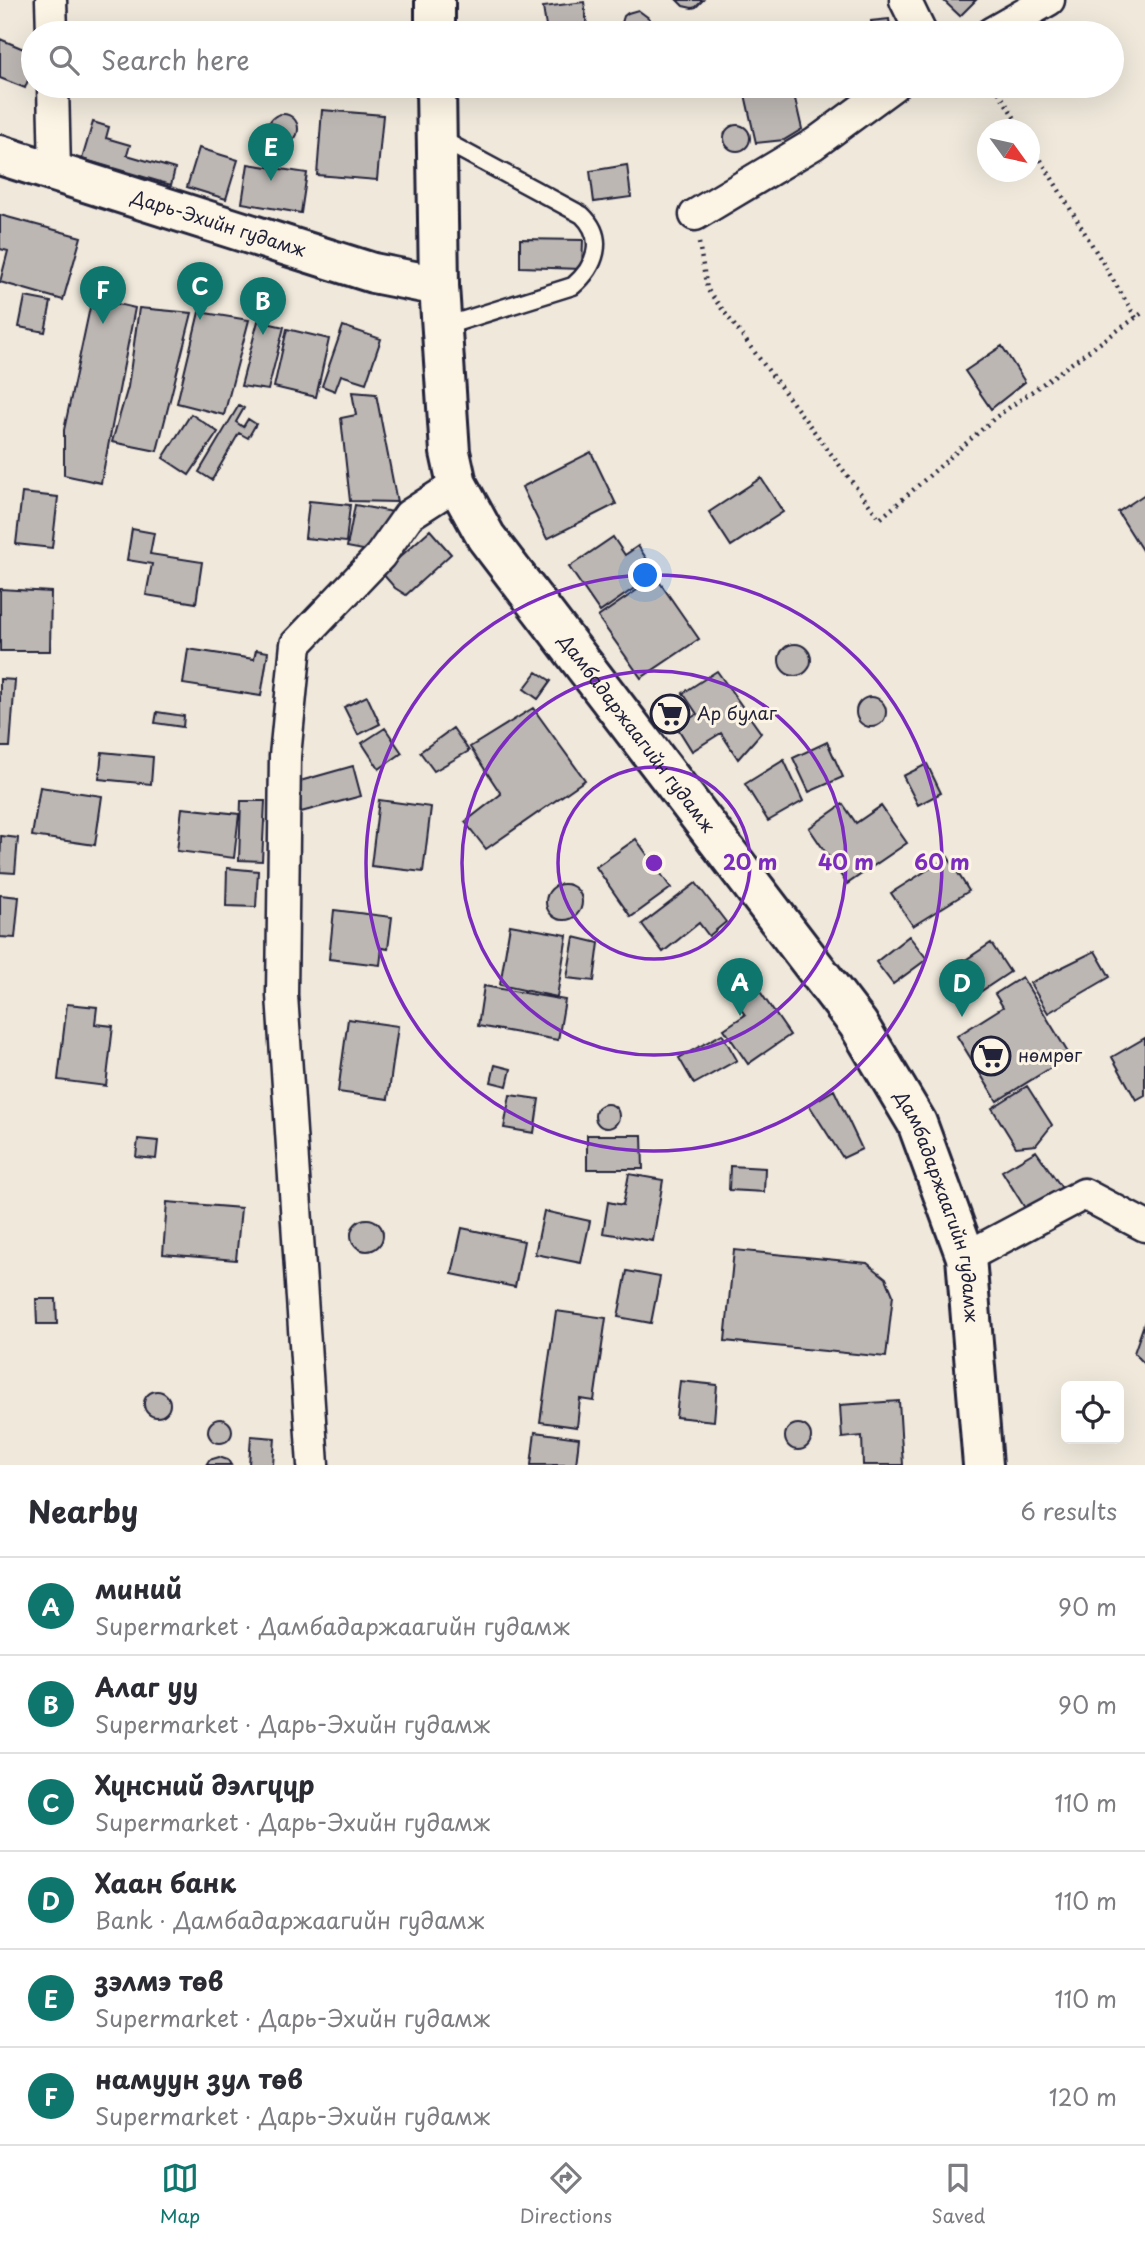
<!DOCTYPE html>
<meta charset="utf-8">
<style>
body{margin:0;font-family:"Playpen Sans",sans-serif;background:#f7f7f7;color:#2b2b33}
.controls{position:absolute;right:21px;bottom:21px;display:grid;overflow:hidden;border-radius:10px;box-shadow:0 7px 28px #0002}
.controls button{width:63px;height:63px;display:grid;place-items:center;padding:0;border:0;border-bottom:2px solid #e1e1e2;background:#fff;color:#2b2b33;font:35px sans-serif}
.compass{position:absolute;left:977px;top:119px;width:63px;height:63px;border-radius:50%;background:#fff;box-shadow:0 7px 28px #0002;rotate:123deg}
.you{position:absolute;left:646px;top:576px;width:24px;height:24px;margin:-18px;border:5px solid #fff;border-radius:50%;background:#1a73e8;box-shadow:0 0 0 10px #1a73e833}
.badge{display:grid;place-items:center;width:46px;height:46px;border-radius:50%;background:#0f766e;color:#fff;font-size:23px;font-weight:700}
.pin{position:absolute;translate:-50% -58px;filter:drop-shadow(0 2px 4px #0008)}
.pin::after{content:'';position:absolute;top:37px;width:24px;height:21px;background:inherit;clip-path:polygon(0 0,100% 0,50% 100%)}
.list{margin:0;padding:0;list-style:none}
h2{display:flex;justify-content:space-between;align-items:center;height:91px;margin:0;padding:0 28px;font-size:30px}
h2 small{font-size:23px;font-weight:400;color:#7c7c81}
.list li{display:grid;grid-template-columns:46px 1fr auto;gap:21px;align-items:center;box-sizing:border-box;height:98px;padding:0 28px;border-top:2px solid #e1e1e2}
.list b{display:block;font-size:26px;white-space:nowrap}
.list p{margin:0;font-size:23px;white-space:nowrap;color:#7c7c81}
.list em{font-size:23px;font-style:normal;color:#7c7c81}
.icon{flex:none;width:38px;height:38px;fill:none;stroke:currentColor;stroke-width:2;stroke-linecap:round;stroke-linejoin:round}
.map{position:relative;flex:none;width:1145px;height:1465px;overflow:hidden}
.search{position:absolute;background:#fff;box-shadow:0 7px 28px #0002;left:21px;right:21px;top:21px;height:77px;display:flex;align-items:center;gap:18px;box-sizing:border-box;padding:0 24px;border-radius:38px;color:#7c7c81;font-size:26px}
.sheet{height:679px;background:#fff}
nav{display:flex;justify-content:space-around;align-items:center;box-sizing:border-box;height:98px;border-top:2px solid #e1e1e2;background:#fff;font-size:19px;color:#7c7c81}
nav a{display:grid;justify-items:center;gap:4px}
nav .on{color:#0f766e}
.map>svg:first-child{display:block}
.building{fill:#bcb7b3;stroke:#22223b;stroke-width:2}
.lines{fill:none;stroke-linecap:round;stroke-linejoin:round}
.lane-casing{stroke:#22223b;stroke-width:21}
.street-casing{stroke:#22223b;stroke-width:35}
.secondary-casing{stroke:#22223b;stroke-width:44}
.path{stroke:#22223b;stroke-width:4.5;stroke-dasharray:2 5;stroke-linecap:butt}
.lane{stroke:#fcf5e5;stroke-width:16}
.street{stroke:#fcf5e5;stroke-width:30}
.secondary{stroke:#fcf5e5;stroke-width:38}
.ring{fill:none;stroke:#7b2cbf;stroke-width:3.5}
.labels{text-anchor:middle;stroke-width:6;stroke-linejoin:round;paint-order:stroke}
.street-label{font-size:18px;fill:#22223b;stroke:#fcf5e5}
.poi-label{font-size:18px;fill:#22223b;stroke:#fcf5e5;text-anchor:start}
.centre{fill:#7b2cbf;stroke:#fcf5e5;stroke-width:3.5}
.ring-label{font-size:21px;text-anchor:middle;font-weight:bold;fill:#7b2cbf;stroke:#fcf5e5;stroke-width:6;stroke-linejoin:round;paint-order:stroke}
</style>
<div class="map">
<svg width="1145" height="1465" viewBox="0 0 1145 1465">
<rect width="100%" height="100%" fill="#efe8db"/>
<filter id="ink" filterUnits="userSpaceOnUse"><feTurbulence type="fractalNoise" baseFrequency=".0143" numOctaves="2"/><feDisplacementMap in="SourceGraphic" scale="14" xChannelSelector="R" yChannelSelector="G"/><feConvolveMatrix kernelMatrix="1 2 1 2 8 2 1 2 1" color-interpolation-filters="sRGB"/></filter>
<g filter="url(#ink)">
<!-- building -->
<path class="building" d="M 677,0 L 703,0 L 696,7 L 692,8 L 683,6 Z
M 943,0 L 976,0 L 960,16 Z
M 584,2 L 588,33 L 547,33 L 543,7 Z
M 638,10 L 650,19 L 649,33 L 624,33 L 621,26 L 624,16 L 628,13 Z
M 889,19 L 891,33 L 873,33 L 871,21 Z
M 0,39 L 33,53 L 33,67 L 25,88 L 0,78 Z
M 231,86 L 325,86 L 231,87 Z
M 776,86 L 792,86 L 802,129 L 784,140 L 756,143 L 744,90 L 768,91 Z
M 322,110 L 383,115 L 377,180 L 317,175 Z
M268 129a15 15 0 1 1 30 0a15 15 0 1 1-30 0Z
M 93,122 L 109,127 L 106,138 L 130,145 L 127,155 L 175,169 L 171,185 L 82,159 Z
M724 138a13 13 0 1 1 26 0a13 13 0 1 1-26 0Z
M 199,148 L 238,160 L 226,199 L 187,187 Z
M 248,164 L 307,173 L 301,213 L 242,203 Z
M 627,165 L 631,197 L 594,202 L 590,171 Z
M 0,215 L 81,237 L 63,300 L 0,282 L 8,251 L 0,249 Z
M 520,239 L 583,240 L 582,269 L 520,267 Z
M 25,297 L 51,302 L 45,332 L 19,327 Z
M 92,298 L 135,308 L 101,483 L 64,475 L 64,430 Z
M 139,308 L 192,313 L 157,451 L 112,442 L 128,387 Z
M 199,312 L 249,320 L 224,415 L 177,403 Z
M 258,321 L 284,327 L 268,390 L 241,386 Z
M 343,326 L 381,339 L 366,383 L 341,375 L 335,391 L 322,386 Z
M 287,329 L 329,339 L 316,397 L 274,387 Z
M 1002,346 L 1025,382 L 991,409 L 965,371 Z
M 352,392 L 376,394 L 397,502 L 350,501 L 341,418 L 356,415 Z
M 239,405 L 244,408 L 236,422 L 243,427 L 248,419 L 256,424 L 248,438 L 239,433 L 212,480 L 199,472 Z
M 191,414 L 218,432 L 189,475 L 163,458 Z
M 591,452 L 616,504 L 547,539 L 522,487 Z
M 761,478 L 783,512 L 731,546 L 709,512 Z
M 22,493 L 58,497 L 52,548 L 16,544 Z
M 1145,494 L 1145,555 L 1118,512 Z
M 309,501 L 350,505 L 346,542 L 305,538 Z
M 355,505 L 393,512 L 368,551 L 347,547 Z
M 132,529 L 154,533 L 150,554 L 202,562 L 196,603 L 146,595 L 152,564 L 127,560 Z
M 430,530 L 451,554 L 406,595 L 395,588 L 382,573 Z
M 613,537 L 625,555 L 638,546 L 656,573 L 600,612 L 569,567 Z
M 656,577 L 699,639 L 641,678 L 598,617 Z
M 0,589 L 51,592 L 50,651 L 0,651 Z
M779 660a16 16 0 1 1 32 0a16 16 0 1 1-32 0Z
M 188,649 L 254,659 L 256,650 L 268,652 L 261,696 L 183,684 Z
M 717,671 L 761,733 L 738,759 L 721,733 L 692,751 L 677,727 L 697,714 L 683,693 Z
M 537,672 L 551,681 L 538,699 L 524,689 Z
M 0,679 L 15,680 L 10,747 L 0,747 Z
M 367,696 L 380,724 L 358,735 L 344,707 Z
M856 712a15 15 0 1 1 30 0a15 15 0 1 1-30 0Z
M 533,708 L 585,780 L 486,849 L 465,822 L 501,794 L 470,747 Z
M 157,712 L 184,716 L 183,727 L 155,723 Z
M 385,728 L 402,753 L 379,769 L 362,743 Z
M 453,728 L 469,751 L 434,771 L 420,752 Z
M 827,742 L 843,777 L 809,792 L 793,758 Z
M 102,752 L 153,757 L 151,784 L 99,779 Z
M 784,760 L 803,801 L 768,821 L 745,784 Z
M 927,764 L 941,793 L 918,805 L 903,776 Z
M 353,766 L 361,796 L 301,812 L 293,783 Z
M 40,787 L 102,796 L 95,845 L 32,836 Z
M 379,800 L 431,807 L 423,872 L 371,866 Z
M 241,801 L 265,801 L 262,861 L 239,860 Z
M 843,804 L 856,823 L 881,806 L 907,843 L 847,884 L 809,828 Z
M 182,808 L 239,814 L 234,858 L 177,851 Z
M 1,836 L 18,838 L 15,873 L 0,872 Z
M 636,839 L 671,888 L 631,917 L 596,867 Z
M 948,857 L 969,891 L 913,926 L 891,893 Z
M 227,868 L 258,871 L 256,907 L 226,906 Z
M 696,883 L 726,922 L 709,936 L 699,923 L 663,952 L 642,924 Z
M546 902a18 18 0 1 1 36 0a18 18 0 1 1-36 0Z
M 0,895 L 19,897 L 15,938 L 0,937 Z
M 334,910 L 392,917 L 388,949 L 382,948 L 380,965 L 329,959 Z
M 510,925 L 567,935 L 557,997 L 500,985 Z
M 909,936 L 927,959 L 893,984 L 876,962 Z
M 574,937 L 599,943 L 594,981 L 567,978 Z
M 991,943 L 1010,972 L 974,996 L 955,967 Z
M 1095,951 L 1110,977 L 1048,1013 L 1030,983 Z
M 1022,977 L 1070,1056 L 997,1101 L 957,1036 L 1003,1007 L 995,994 Z
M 752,980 L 790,1035 L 748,1064 L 724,1029 L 745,1015 L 731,995 Z
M 484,986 L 565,1000 L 558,1040 L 478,1026 Z
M 67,1004 L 97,1007 L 95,1024 L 113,1026 L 106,1086 L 58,1080 Z
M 348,1019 L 398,1026 L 388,1099 L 338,1092 Z
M 722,1034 L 737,1060 L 694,1084 L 679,1058 Z
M 1145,1038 L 1145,1095 L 1136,1100 L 1112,1057 Z
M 495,1065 L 511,1069 L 507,1086 L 491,1082 Z
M 1027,1086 L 1052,1125 L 1036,1145 L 1016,1147 L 992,1108 Z
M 834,1090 L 862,1149 L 843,1158 L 809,1105 Z
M 510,1095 L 539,1099 L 534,1133 L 504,1128 Z
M595 1116a12 12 0 1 1 24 0a12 12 0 1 1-24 0Z
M 587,1135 L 642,1135 L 643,1169 L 587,1169 Z
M 138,1139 L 158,1141 L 156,1159 L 136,1157 Z
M 1036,1151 L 1064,1191 L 1028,1213 L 1002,1171 Z
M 730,1166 L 765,1168 L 764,1192 L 729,1190 Z
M 629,1174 L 663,1180 L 653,1241 L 603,1233 L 608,1202 L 623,1205 Z
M 167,1202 L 241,1208 L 236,1260 L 163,1254 Z
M 544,1211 L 590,1221 L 581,1263 L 535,1254 Z
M351 1235a16 16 0 1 1 32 0a16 16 0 1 1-32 0Z
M 462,1228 L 524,1241 L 515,1287 L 452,1274 Z
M 734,1250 L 867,1263 L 886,1278 L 893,1295 L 886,1357 L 725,1341 Z
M 627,1271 L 660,1277 L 651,1323 L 618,1317 Z
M 36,1299 L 56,1299 L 57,1324 L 37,1324 Z
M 556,1311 L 606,1318 L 594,1401 L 580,1399 L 577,1427 L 540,1422 Z
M 1145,1321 L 1145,1364 L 1134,1353 Z
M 680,1381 L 717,1385 L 714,1421 L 676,1417 Z
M144 1404a13 13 0 1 1 26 0a13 13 0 1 1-26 0Z
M 899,1401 L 903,1465 L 863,1465 L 862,1436 L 842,1438 L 840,1405 Z
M208 1431a12 12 0 1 1 24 0a12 12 0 1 1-24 0Z
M785 1437a13 13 0 1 1 26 0a13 13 0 1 1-26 0Z
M 535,1432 L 579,1438 L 576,1465 L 531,1465 Z
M 251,1436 L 275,1438 L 273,1465 L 249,1465 Z
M 219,1457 L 228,1460 L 231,1465 L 206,1465 L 209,1460 Z"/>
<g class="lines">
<defs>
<path id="lane" d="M 437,137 L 582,215 C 607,239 595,267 573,286 L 442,327"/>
<path id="street" d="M 51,0 L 52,33
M 905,0 L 921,33
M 991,33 L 1049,0
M 53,86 L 55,171
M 695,215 L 814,144 L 893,86
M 966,1257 L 1084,1194 L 1145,1226
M 313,1465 L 282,995 L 285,756 L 296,644 L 380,556 L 409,515 L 457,484"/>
<g id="secondary">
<path d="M 435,0 L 435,33"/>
<path id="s1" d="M 436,86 L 439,286 L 450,452 L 457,484 L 486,537 L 858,1024 L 917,1123 L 966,1257 L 983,1465"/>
<path id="s2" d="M 0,155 L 373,273 L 439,286"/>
</g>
</defs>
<!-- lane casing -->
<use href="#lane" class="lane-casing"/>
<!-- street casing -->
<use href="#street" class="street-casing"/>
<!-- secondary casing -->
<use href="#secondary" class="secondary-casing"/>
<!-- path -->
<path class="path" d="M 995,86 L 1022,130
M 1030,142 L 1136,318
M 699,243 L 707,289 L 880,519 L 996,417 L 1145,311"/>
<!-- lane -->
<use href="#lane" class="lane"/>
<!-- street -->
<use href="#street" class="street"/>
<!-- secondary -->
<use href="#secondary" class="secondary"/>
</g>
</g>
<!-- distance rings -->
<g class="ring">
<circle cx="654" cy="863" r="96"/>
<circle cx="654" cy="863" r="192"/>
<circle cx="654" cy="863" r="288"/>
</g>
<!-- icons -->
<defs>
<symbol id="supermarket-ring" viewBox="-11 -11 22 22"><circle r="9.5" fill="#fcf5e5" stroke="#22223b" stroke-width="1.5"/><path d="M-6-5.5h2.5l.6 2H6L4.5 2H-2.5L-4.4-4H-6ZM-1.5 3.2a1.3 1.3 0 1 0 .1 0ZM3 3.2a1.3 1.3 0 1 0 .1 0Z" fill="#22223b"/></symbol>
</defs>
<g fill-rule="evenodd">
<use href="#supermarket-ring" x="648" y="692" width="44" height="44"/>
<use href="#supermarket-ring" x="969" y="1034" width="44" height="44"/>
</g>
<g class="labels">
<!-- street labels -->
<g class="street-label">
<text dy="6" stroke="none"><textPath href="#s2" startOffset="229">Дарь-Эхийн гудамж</textPath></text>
<text dy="6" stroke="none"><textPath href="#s1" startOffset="707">Дамбадаржаагийн гудамж</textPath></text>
<text dy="6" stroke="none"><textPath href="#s1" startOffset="1274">Дамбадаржаагийн гудамж</textPath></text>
</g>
<!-- poi labels -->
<g class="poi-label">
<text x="697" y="720">Ар булаг</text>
<text x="1018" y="1062">нөмрөг</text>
</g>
</g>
<circle cx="654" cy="863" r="10" class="centre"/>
<g class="ring-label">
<text x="750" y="870">20 m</text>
<text x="846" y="870">40 m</text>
<text x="942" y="870">60 m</text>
</g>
</svg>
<div class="controls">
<button><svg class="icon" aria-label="locate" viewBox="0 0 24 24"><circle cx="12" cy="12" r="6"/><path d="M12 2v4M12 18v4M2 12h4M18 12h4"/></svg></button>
</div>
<svg class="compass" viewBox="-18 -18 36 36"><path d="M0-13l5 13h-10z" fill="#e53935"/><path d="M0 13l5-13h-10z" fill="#7c7c81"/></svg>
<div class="you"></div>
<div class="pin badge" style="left:740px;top:1016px">A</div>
<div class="pin badge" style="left:263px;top:335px">B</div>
<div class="pin badge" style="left:200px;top:320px">C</div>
<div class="pin badge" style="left:962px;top:1017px">D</div>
<div class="pin badge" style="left:271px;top:181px">E</div>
<div class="pin badge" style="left:103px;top:324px">F</div>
<div class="search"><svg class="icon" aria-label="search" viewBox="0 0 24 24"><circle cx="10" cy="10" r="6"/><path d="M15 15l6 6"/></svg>Search here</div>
</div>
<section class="sheet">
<h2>Nearby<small>6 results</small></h2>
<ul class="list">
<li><span class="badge">A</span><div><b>миний</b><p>Supermarket · Дамбадаржаагийн гудамж</p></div><em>90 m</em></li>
<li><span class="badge">B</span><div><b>Алаг уу</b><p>Supermarket · Дарь-Эхийн гудамж</p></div><em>90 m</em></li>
<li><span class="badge">C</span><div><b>Хүнсний дэлгүүр</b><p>Supermarket · Дарь-Эхийн гудамж</p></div><em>110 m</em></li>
<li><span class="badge">D</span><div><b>Хаан банк</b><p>Bank · Дамбадаржаагийн гудамж</p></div><em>110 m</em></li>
<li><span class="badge">E</span><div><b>зэлмэ төв</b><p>Supermarket · Дарь-Эхийн гудамж</p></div><em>110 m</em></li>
<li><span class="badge">F</span><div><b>намуун зул төв</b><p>Supermarket · Дарь-Эхийн гудамж</p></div><em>120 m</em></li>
</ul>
</section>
<nav>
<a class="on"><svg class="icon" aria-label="map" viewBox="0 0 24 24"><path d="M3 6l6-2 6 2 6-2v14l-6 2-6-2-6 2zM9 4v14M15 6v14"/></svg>Map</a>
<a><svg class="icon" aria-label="directions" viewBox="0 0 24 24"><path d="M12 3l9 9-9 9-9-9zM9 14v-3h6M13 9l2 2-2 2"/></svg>Directions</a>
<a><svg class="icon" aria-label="saved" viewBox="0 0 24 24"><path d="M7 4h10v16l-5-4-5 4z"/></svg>Saved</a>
</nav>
